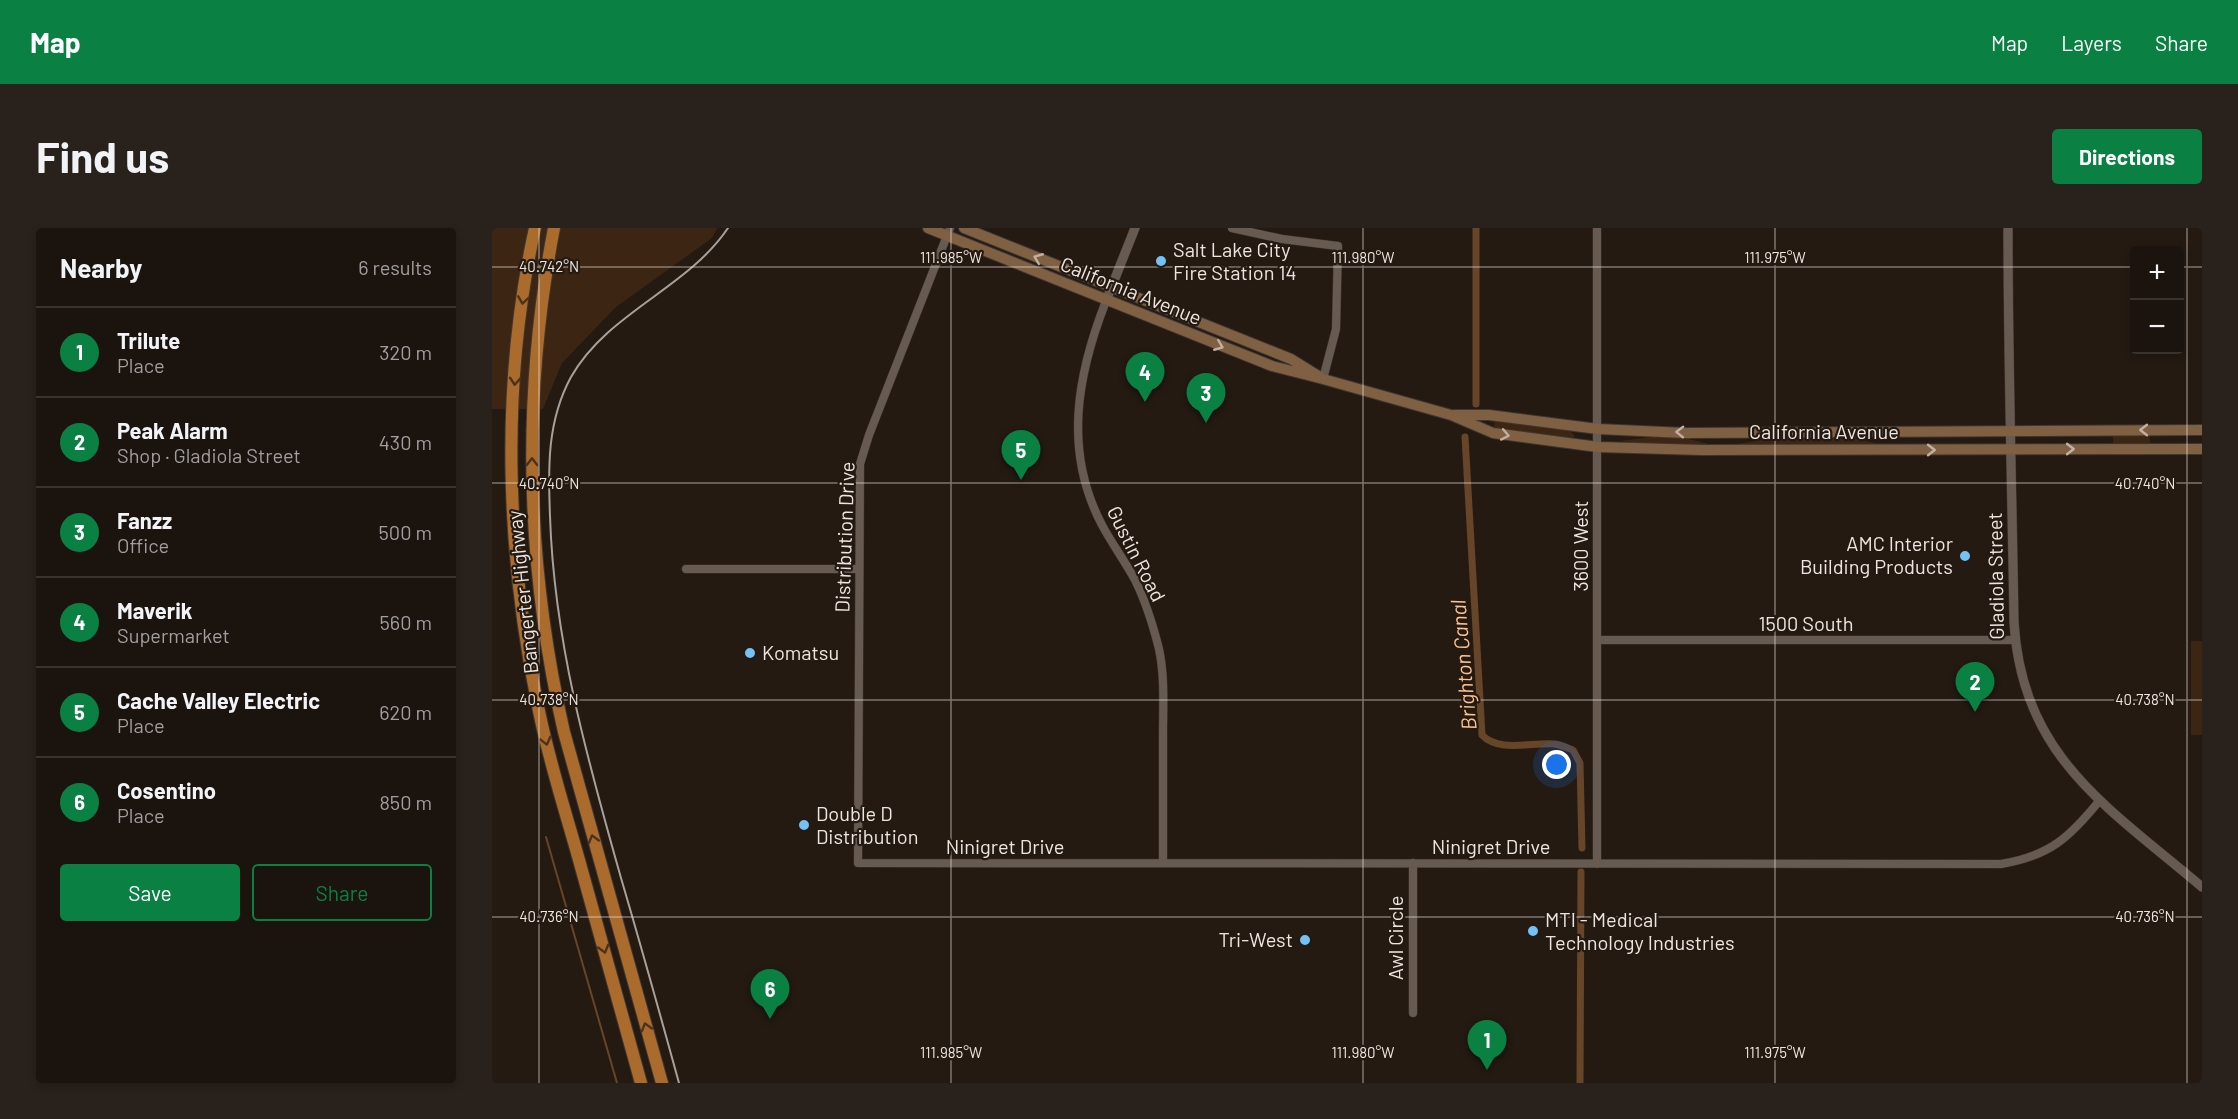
<!DOCTYPE html>
<meta charset="utf-8">
<style>
body{margin:0;font-family:Barlow,sans-serif;background:#28211c;color:#f1f3f6}
.controls{position:absolute;right:18px;top:18px;display:grid;overflow:hidden;border-radius:6px;box-shadow:0 3px 9px #0003}
.controls button{width:54px;height:54px;display:grid;place-items:center;padding:0;border:0;border-bottom:2px solid #39332e;background:#1b140e;color:#f1f3f6;font:30px sans-serif}
.you{position:absolute;left:1065px;top:537px;width:21px;height:21px;margin:-15px;border:4px solid #fff;border-radius:50%;background:#1a73e8;box-shadow:0 0 0 9px #1a73e833}
.badge{display:grid;place-items:center;width:39px;height:39px;border-radius:50%;background:#0b8043;color:#fff;font-size:20px;font-weight:700}
.pin{position:absolute;translate:-50% -50px;filter:drop-shadow(0 2px 3px #0008)}
.pin::after{content:'';position:absolute;top:32px;width:21px;height:18px;background:inherit;clip-path:polygon(0 0,100% 0,50% 100%)}
.list{margin:0;padding:0;list-style:none}
h2{display:flex;justify-content:space-between;align-items:center;height:78px;margin:0;padding:0 24px;font-size:26px}
h2 small{font-size:20px;font-weight:400;color:#a09e9e}
.list li{display:grid;grid-template-columns:39px 1fr auto;gap:18px;align-items:center;box-sizing:border-box;height:90px;padding:0 24px;border-top:2px solid #39332e}
.list b{display:block;font-size:22px;white-space:nowrap}
.list p{margin:0;font-size:20px;white-space:nowrap;color:#a09e9e}
.list em{font-size:20px;font-style:normal;color:#a09e9e}
.actions{display:flex;gap:12px;padding:18px 24px}
.actions a{flex:1;padding:14px 0;border:2px solid #0b8043;border-radius:6px;text-align:center;font-size:21px;color:#0b8043}
.actions .main{background:#0b8043;color:#fff}
.map{position:relative;flex:none;width:1710px;height:855px;overflow:hidden;border-radius:6px}
header{display:flex;align-items:center;gap:36px;box-sizing:border-box;height:84px;padding:0 30px;background:#0b8043;color:#fff}
header strong{font-size:28px}
nav{display:flex;gap:33px;margin-inline-start:auto;font-size:21px}
.intro{display:flex;align-items:center;justify-content:space-between;box-sizing:border-box;height:144px;padding:0 36px}
h1{margin:0;font-size:42px}
.button{padding:15px 27px;border-radius:6px;background:#0b8043;color:#fff;font-size:21px;font-weight:700}
main{display:flex;gap:36px;padding:0 36px}
aside{flex:1;background:#1b140e;border-radius:6px;box-shadow:0 3px 9px #0003}
.map>svg:first-child{display:block}
.green{fill:#3c2613}
.lines{fill:none;stroke-linecap:round;stroke-linejoin:round}
.stream{stroke:#664529;stroke-width:2}
.canal{stroke:#664529;stroke-width:7}
.minor-casing{stroke:#3e3632;stroke-width:9}
.tertiary-casing{stroke:#3e3632;stroke-width:10}
.secondary-casing{stroke:#3e3632;stroke-width:12}
.trunk-casing{stroke:#3e3632;stroke-width:14}
.minor{stroke:#675a51;stroke-width:8}
.tertiary{stroke:#675a51;stroke-width:9}
.secondary{stroke:#806043;stroke-width:10}
.trunk{stroke:#ab6b2c;stroke-width:12}
.rail{stroke:#a8a09a;stroke-width:2}
.oneway{stroke:#c1b0a1}
.oneway2{stroke:#4c321a}
.ticks{fill:none;stroke:#ede6e0;stroke-width:1.5;stroke-opacity:0.45}
.poi-dot{fill:#73c1f5;stroke:#241a12;stroke-width:2}
.labels{text-anchor:middle;stroke-width:4.5;stroke-linejoin:round;paint-order:stroke}
.poi-label{font-size:20px;fill:#ede6e0;stroke:#241a12;text-anchor:start}
.street-label{font-size:20px;fill:#ede6e0;stroke:#241a12}
.water-label{font-size:21px;font-style:italic;fill:#fdc293;stroke:#241a12}
.ticks-label{font-size:15px;text-anchor:middle;fill:#ede6e0;stroke:#241a12;stroke-width:4.5;stroke-linejoin:round;paint-order:stroke}
</style>
<header>
<strong>Map</strong>
<nav><a>Map</a><a>Layers</a><a>Share</a></nav>
</header>
<div class="intro"><h1>Find us</h1><a class="button">Directions</a></div>
<main>
<aside>
<h2>Nearby<small>6 results</small></h2>
<ul class="list">
<li><span class="badge">1</span><div><b>Trilute</b><p>Place</p></div><em>320 m</em></li>
<li><span class="badge">2</span><div><b>Peak Alarm</b><p>Shop · Gladiola Street</p></div><em>430 m</em></li>
<li><span class="badge">3</span><div><b>Fanzz</b><p>Office</p></div><em>500 m</em></li>
<li><span class="badge">4</span><div><b>Maverik</b><p>Supermarket</p></div><em>560 m</em></li>
<li><span class="badge">5</span><div><b>Cache Valley Electric</b><p>Place</p></div><em>620 m</em></li>
<li><span class="badge">6</span><div><b>Cosentino</b><p>Place</p></div><em>850 m</em></li>
</ul>
<div class="actions"><a class="main">Save</a><a>Share</a></div>
</aside>
<div class="map">
<svg width="1710" height="855" viewBox="0 0 1710 855">
<rect width="100%" height="100%" fill="#241a12"/>
<!-- green -->
<path class="green" d="M 0,0 L 225,0 L 220,10 L 124,79 L 70,135 L 51,181 L 0,181 Z
M 1003,191 L 1076,201 L 1082,207 L 1081,212 L 1046,208 L 1002,199 Z
M 1621,207 L 1658,207 L 1658,216 L 1621,217 Z
M 1170,208 L 1188,209 L 1217,216 L 1176,217 L 1127,213 Z
M 1294,208 L 1355,208 L 1386,216 L 1239,217 Z
M 1699,413 L 1710,413 L 1710,507 L 1699,507 Z"/>
<g class="lines">
<!-- stream -->
<path class="stream" d="M 54,609 L 125,855"/>
<!-- canal -->
<path class="canal" d="M 984,176 L 984,0
M 973,209 L 990,507 C 1007,525 1040,514 1063,516 C 1069,517 1075,520 1081,522 L 1088,535 L 1090,620
M 1088,855 L 1089,644"/>
<defs>
<path id="minor" d="M 458,0 L 377,207 L 368,236 L 366,635 L 1509,636 C 1558,628 1578,609 1608,572
M 740,0 L 790,11 L 846,18 L 844,101 L 831,151
M 1105,0 L 1105,636
M 614,73 C 585,147 571,223 610,297 C 620,316 633,333 643,352 C 654,374 661,397 667,421 C 673,449 671,479 671,507 C 671,550 671,593 671,635
M 194,341 L 367,341
M 1106,412 L 1523,412
M 921,635 L 921,785"/>
<path id="tertiary" d="M 1516,0 C 1516,132 1520,263 1522,394 C 1530,529 1616,579 1710,659
M 614,73 L 643,0"/>
<path id="secondary" d="M 436,0 L 780,138 L 831,151 L 959,187 L 1001,205 L 1106,219 L 1210,222 L 1710,221
M 472,0 L 799,131 L 828,149
M 962,187 L 997,187 L 1106,201 L 1193,205 L 1710,202"/>
<path id="trunk" d="M 43,0 C 8,158 14,326 47,483 C 57,533 73,582 87,632 C 108,706 128,781 149,855
M 62,0 C 30,167 34,338 72,504 L 170,855"/>
</defs>
<!-- minor casing -->
<use href="#minor" class="minor-casing"/>
<!-- tertiary casing -->
<use href="#tertiary" class="tertiary-casing"/>
<!-- secondary casing -->
<use href="#secondary" class="secondary-casing"/>
<!-- trunk casing -->
<use href="#trunk" class="trunk-casing"/>
<!-- minor -->
<use href="#minor" class="minor"/>
<!-- tertiary -->
<use href="#tertiary" class="tertiary"/>
<!-- secondary -->
<use href="#secondary" class="secondary"/>
<!-- trunk -->
<use href="#trunk" class="trunk"/>
<!-- rail -->
<path class="rail" d="M 187,855 C 168,786 149,718 129,650 C 95,530 62,413 58,288 C 56,240 55,193 79,149 C 116,84 195,61 236,0"/>
</g>
<!-- one-way arrows -->
<defs><path id="oneway-chevron" d="M-2-3.5L2.5 0L-2 3.5" fill="none" stroke-width="1.6" stroke-linecap="round" stroke-linejoin="round" transform="scale(1.5)"/></defs>
<g class="oneway">
<use href="#oneway-chevron" transform="translate(546 30) rotate(-158)"/>
<use href="#oneway-chevron" transform="translate(727 118) rotate(22)"/>
<use href="#oneway-chevron" transform="translate(1652 202) rotate(180)"/>
<use href="#oneway-chevron" transform="translate(1188 204) rotate(-179)"/>
<use href="#oneway-chevron" transform="translate(1013 207) rotate(11)"/>
<use href="#oneway-chevron" transform="translate(1578 221)"/>
<use href="#oneway-chevron" transform="translate(1439 222)"/>
</g>
<g class="oneway2">
<use href="#oneway-chevron" transform="translate(31 72) rotate(98)"/>
<use href="#oneway-chevron" transform="translate(23 153) rotate(94)"/>
<use href="#oneway-chevron" transform="translate(40 234) rotate(-90)"/>
<use href="#oneway-chevron" transform="translate(54 513) rotate(76)"/>
<use href="#oneway-chevron" transform="translate(101 611) rotate(-106)"/>
<use href="#oneway-chevron" transform="translate(112 721) rotate(74)"/>
<use href="#oneway-chevron" transform="translate(154 799) rotate(-106)"/>
</g>
<!-- ticks -->
<path class="ticks" d="M 47,0 L 47,855M 459,0 L 459,855M 871,0 L 871,855M 1283,0 L 1283,855M 1695,0 L 1695,855M 0,39 L 1642,39M 1688,39 L 1710,39M 0,255 L 1710,255M 0,472 L 1710,472M 0,689 L 1710,689"/>
<!-- markers -->
<g class="poi-dot">
<circle cx="669" cy="33" r="6"/>
<circle cx="1473" cy="328" r="6"/>
<circle cx="258" cy="425" r="6"/>
<circle cx="312" cy="597" r="6"/>
<circle cx="1041" cy="703" r="6"/>
<circle cx="813" cy="712" r="6"/>
</g>
<g class="labels">
<!-- poi labels -->
<g class="poi-label">
<text x="681" y="29">Salt Lake City<tspan x="681" dy="23">Fire Station 14</tspan></text>
<text x="1461" y="323" text-anchor="end">AMC Interior<tspan x="1461" dy="23">Building Products</tspan></text>
<text x="270" y="432">Komatsu</text>
<text x="324" y="593">Double D<tspan x="324" dy="23">Distribution</tspan></text>
<text x="1053" y="699">MTI - Medical<tspan x="1053" dy="23">Technology Industries</tspan></text>
<text x="801" y="719" text-anchor="end">Tri-West</text>
</g>
<!-- street labels -->
<g class="street-label">
<text transform="translate(639 63) rotate(22)" y="7">California Avenue</text>
<text x="1332" y="211">California Avenue</text>
<text transform="translate(353 309) rotate(-88)" y="7">Distribution Drive</text>
<text transform="translate(1089 318) rotate(-90)" y="7">3600 West</text>
<text transform="translate(644 326) rotate(63)" y="7">Gustin Road</text>
<text transform="translate(1504 348) rotate(-91)" y="7">Gladiola Street</text>
<text transform="translate(31 364) rotate(-96)" y="7">Bangerter Highway</text>
<text x="1314" y="403">1500 South</text>
<text x="513" y="626">Ninigret Drive</text>
<text x="999" y="626">Ninigret Drive</text>
<text transform="translate(904 710) rotate(-90)" y="7">Awl Circle</text>
</g>
<!-- water labels -->
<g class="water-label">
<text transform="translate(972 437) rotate(-95)" y="7">Brighton Canal</text>
</g>
</g>
<g class="ticks-label">
<text x="459" y="35">111.985°W</text>
<text x="871" y="35">111.980°W</text>
<text x="1283" y="35">111.975°W</text>
<text x="57" y="44">40.742°N</text>
<text x="57" y="261">40.740°N</text>
<text x="1653" y="261">40.740°N</text>
<text x="57" y="477">40.738°N</text>
<text x="1653" y="477">40.738°N</text>
<text x="57" y="694">40.736°N</text>
<text x="1653" y="694">40.736°N</text>
<text x="459" y="830">111.985°W</text>
<text x="871" y="830">111.980°W</text>
<text x="1283" y="830">111.975°W</text>
</g>
</svg>
<div class="controls">
<button>+</button>
<button>−</button>
</div>
<div class="you"></div>
<div class="pin badge" style="left:995px;top:842px">1</div>
<div class="pin badge" style="left:1483px;top:484px">2</div>
<div class="pin badge" style="left:714px;top:195px">3</div>
<div class="pin badge" style="left:653px;top:174px">4</div>
<div class="pin badge" style="left:529px;top:252px">5</div>
<div class="pin badge" style="left:278px;top:791px">6</div>
</div>
</main>
